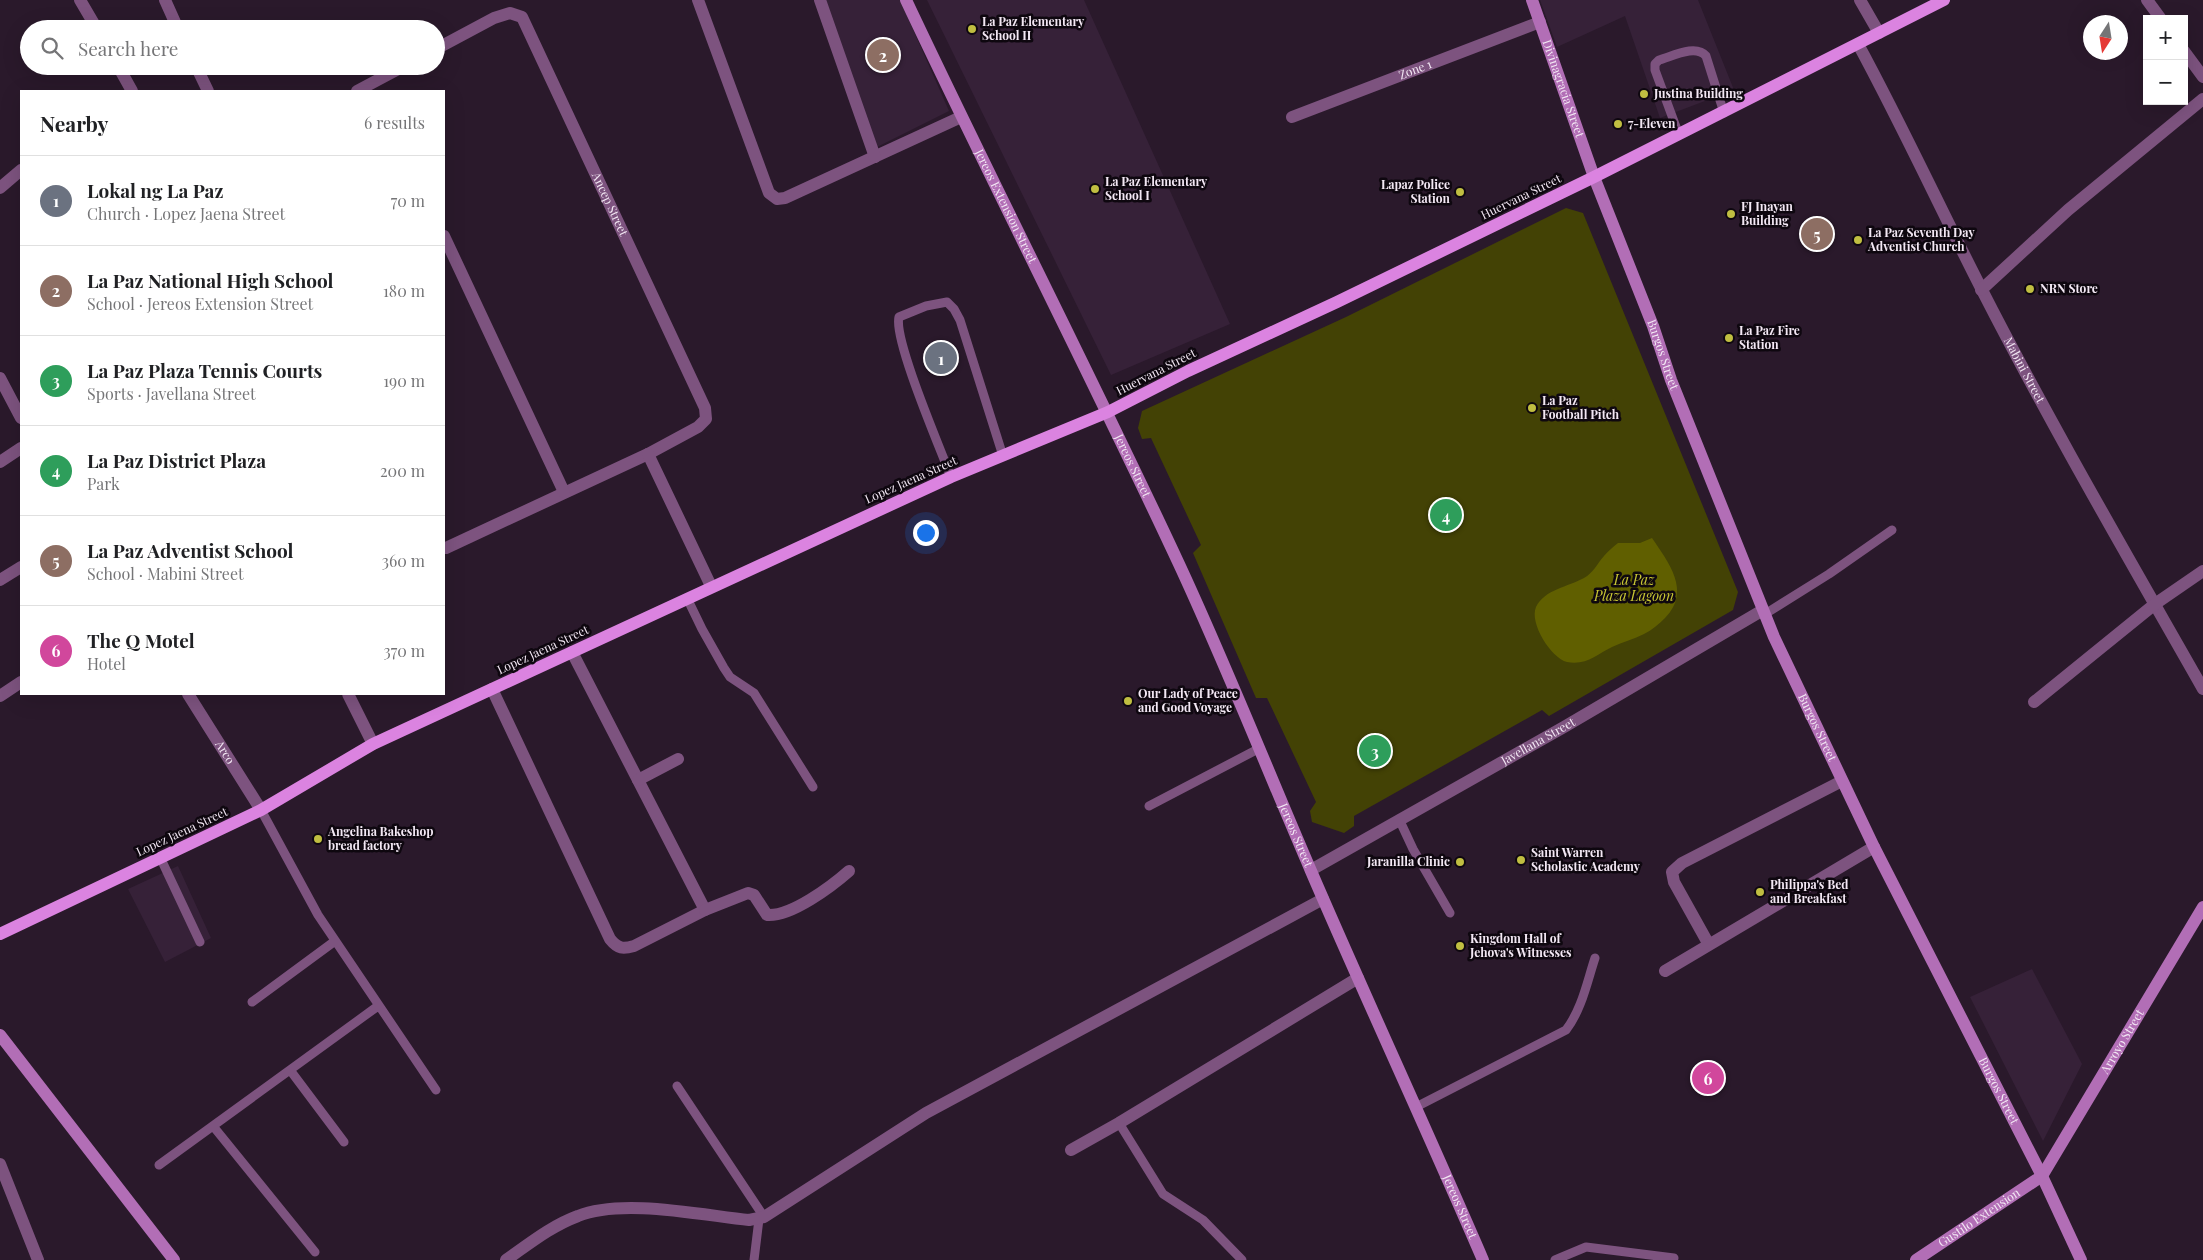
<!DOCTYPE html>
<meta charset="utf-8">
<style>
body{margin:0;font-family:"Playfair Display",serif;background:#f6f6f6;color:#202124}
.controls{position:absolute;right:15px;top:15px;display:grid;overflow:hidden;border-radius:0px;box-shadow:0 5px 20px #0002}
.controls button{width:45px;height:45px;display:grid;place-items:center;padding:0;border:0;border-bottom:1px solid #e0e0e0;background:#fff;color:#202124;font:25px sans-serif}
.compass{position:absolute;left:2083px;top:15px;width:45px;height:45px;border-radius:50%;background:#fff;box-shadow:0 5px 20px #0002;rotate:192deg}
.you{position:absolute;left:925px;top:532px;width:18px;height:18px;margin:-12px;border:4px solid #fff;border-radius:50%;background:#1a73e8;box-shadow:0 0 0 8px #1a73e833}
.badge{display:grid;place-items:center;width:32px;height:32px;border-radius:50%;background:#2563eb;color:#fff;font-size:16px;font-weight:700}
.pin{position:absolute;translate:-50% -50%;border:2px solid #fff;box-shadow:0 1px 5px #0006}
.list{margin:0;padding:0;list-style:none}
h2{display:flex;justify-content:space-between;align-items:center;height:65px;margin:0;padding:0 20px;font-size:21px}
h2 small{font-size:16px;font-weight:400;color:#757577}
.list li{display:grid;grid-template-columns:32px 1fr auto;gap:15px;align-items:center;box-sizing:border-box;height:90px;padding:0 20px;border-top:1px solid #e0e0e0}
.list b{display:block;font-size:19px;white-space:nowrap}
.list p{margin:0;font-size:16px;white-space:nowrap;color:#757577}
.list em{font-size:16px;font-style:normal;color:#757577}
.icon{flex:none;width:28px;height:28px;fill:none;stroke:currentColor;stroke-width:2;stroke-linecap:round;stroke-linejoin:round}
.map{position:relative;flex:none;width:2203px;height:1260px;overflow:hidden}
.search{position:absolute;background:#fff;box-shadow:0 5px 20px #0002;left:20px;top:20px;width:425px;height:55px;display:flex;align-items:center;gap:12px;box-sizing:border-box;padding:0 18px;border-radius:28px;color:#757577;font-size:19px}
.panel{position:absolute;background:#fff;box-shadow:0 5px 20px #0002;left:20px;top:90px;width:425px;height:605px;border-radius:0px}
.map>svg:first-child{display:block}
.built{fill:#362138}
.green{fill:#434205}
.water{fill:#605f00}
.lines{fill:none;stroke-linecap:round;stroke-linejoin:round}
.lane{stroke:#7d537f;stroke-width:9}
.street{stroke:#7d537f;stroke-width:12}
.secondary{stroke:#b26eb6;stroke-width:12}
.primary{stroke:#db83e0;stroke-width:12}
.poi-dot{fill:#c0be41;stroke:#0e070f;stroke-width:2}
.labels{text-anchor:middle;stroke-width:5;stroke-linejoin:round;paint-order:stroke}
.poi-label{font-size:12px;font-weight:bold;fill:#f3e8f4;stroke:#0e070f;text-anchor:start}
.street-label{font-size:12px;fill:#f3e8f4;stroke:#0e070f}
.water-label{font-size:14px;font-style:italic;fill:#c8c634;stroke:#0e070f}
</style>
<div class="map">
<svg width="2203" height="1260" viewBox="0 0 2203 1260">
<rect width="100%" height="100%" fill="#2a192b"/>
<!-- built -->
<path class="built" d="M 821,0 L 900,0 L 949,111 L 875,148 Z
M 927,0 L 1084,0 L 1230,324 L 1111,375 Z
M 1540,0 L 1698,0 L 1734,90 L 1660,118 L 1625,16 L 1557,47 Z
M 178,866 L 211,938 L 165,962 L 128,889 Z
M 2032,969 L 2082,1064 L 2043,1141 L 1970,997 Z"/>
<!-- green -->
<path class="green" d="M 1566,208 L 1583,213 L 1738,592 L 1733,610 L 1549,716 L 1542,710 L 1354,816 L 1354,826 L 1344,833 L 1312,822 L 1310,811 L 1316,802 L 1267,698 L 1256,698 L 1193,553 L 1201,545 L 1151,438 L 1142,439 L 1138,428 L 1142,411 L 1346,317 Z"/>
<!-- water -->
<path class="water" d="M 1652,538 C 1668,562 1692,591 1665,618 C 1659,624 1652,630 1644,634 C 1634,639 1623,642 1612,647 C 1597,654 1586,666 1567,662 C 1551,658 1529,623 1536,607 C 1545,589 1568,587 1584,578 C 1593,573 1597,564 1604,556 C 1608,551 1613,547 1618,543 L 1640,543 Z"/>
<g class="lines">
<!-- lane -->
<path class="lane" d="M 1679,135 L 1655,70 L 1655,64 L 1659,60 C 1673,56 1696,44 1706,56 L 1724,113
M 951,477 C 941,450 893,339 899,317 L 926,306 L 947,302 L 954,309 L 960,320 L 1003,456
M 687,598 L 702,629 L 724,668 L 730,677 L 754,693 L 813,787
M 1765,614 L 1829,574 L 1892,530
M 1149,806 L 1260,748
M 261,810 L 318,915 L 436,1090
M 1399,819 L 1413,849 L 1450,913
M 160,857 L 200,942
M 252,1002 L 335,941
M 290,1070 L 344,1142
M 677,1086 L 764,1217
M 1416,1107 L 1566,1030 C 1582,1009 1587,982 1595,958
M 1119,1123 L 1163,1194 L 1203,1220 L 1242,1260
M 213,1126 L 315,1252
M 159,1165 L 378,1006
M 754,1260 L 759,1219
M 1555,1260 L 1586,1247 L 1674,1258"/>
<!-- street -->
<g class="street">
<path d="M 80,0 L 97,29"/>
<path d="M 165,0 L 178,29"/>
<path d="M 698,0 L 769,193 L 777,199 L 785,198 L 961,117"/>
<path d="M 820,0 L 875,157"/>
<path d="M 1860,0 L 1879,33"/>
<path d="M 2147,0 L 2161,19"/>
<path id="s1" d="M 1858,44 C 1902,125 1940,208 1982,290 C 2051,425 2128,557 2203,689"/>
<path id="s2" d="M 436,49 L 494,18 L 510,13 L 522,17 L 705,408 L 706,419 L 698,427 L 648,454 L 446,548"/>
<path d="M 2184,51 L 2203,77"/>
<path d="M 118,66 L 132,91"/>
<path d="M 196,66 L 208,91"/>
<path d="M 357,91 L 404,66"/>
<path id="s3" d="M 1292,117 L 1540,22"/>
<path d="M 0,188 L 21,170"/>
<path d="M 444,236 L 564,492"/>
<path d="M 1981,290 L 2068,210 L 2203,99"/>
<path d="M 0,378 L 21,418"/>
<path d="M 648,454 L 711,586"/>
<path d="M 0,462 L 21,448"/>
<path d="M 0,580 L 21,567"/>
<path d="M 492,689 L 610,939 C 618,949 623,949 634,946 L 705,910 L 572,652"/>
<path id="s4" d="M 188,694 L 261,810"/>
<path d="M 348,694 L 373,744"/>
<path d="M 0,696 L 21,682"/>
<path d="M 2034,702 L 2155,604 L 2203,571"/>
<path d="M 638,780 L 678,759"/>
<path id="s5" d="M 1311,870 L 1564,727 L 1763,610"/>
<path d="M 705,910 L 748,893 L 754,895 L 767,915 C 791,917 832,886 849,871"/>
<path d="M 1708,943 L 1674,882 L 1672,872 L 1682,863 L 1842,781"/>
<path d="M 1665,971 L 1874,847"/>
<path d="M 1071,1150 L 1119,1123 L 1358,978"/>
<path d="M 0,1164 L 38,1260"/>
<path d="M 506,1260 C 529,1244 551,1226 578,1216 C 622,1198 701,1215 749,1220 L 764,1217 L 926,1113 L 1323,899"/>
</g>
<!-- secondary -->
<g class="secondary">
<path id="s6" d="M 906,0 C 995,189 1091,375 1179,564 C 1226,665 1267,769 1311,871 C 1367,1001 1427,1130 1483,1260"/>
<path id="s7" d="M 1532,0 L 1594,177 L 1653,326 L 1671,380 L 1774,637 L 1874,847 L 2042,1176 L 2081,1260"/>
<path d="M 0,1035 L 174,1260"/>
<path id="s8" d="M 1916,1260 L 2042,1176 L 2203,907"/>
</g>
<!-- primary -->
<path class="primary" d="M 0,934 L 261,810 L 373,744 L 951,477 L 1108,412 L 1188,371 L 1337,302 L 1594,177 L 1944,0"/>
</g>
<!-- markers -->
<g class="poi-dot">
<circle cx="972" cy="29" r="5"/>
<circle cx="1644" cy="94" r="5"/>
<circle cx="1618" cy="124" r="5"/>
<circle cx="1095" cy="189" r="5"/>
<circle cx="1460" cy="192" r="5"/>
<circle cx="1731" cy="214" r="5"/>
<circle cx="1858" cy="240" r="5"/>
<circle cx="2030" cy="289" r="5"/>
<circle cx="1729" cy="338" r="5"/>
<circle cx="1532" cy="408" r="5"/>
<circle cx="1128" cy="701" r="5"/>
<circle cx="318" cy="839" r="5"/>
<circle cx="1521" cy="860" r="5"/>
<circle cx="1460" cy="862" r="5"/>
<circle cx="1760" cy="892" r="5"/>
<circle cx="1460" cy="946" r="5"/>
</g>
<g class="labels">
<!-- poi labels -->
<g class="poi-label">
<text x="982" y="26">La Paz Elementary<tspan x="982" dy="14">School II</tspan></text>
<text x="1654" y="98">Justina Building</text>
<text x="1628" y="128">7-Eleven</text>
<text x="1105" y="186">La Paz Elementary<tspan x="1105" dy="14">School I</tspan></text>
<text x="1450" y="189" text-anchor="end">Lapaz Police<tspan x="1450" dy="14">Station</tspan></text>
<text x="1741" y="211">FJ Inayan<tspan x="1741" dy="14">Building</tspan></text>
<text x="1868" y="237">La Paz Seventh Day<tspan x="1868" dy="14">Adventist Church</tspan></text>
<text x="2040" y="293">NRN Store</text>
<text x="1739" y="335">La Paz Fire<tspan x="1739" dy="14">Station</tspan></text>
<text x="1542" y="405">La Paz<tspan x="1542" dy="14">Football Pitch</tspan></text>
<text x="1138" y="698">Our Lady of Peace<tspan x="1138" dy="14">and Good Voyage</tspan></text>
<text x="328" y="836">Angelina Bakeshop<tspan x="328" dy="14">bread factory</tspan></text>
<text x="1531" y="857">Saint Warren<tspan x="1531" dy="14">Scholastic Academy</tspan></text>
<text x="1450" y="866" text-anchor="end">Jaranilla Clinic</text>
<text x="1770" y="889">Philippa's Bed<tspan x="1770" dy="14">and Breakfast</tspan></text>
<text x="1470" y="943">Kingdom Hall of<tspan x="1470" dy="14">Jehova's Witnesses</tspan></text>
</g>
<!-- street labels -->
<g class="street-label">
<text dy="4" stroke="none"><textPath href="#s3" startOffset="132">Zone 1</textPath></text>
<text dy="4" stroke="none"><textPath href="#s7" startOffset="94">Divinagracia Street</textPath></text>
<text transform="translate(1521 197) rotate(-26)" y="4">Huervana Street</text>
<text dy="4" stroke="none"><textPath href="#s2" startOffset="302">Ancep Street</textPath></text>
<text dy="4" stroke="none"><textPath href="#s6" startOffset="229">Jereos Extension Street</textPath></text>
<text dy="4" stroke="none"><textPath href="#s7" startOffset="378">Burgos Street</textPath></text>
<text dy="4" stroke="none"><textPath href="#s1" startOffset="366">Mabini Street</textPath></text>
<text transform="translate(1156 372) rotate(-27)" y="4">Huervana Street</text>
<text dy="4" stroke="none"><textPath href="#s6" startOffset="518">Jereos Street</textPath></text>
<text transform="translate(911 480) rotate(-24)" y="4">Lopez Jaena Street</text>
<text transform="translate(543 650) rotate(-25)" y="4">Lopez Jaena Street</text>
<text dy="4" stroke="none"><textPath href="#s7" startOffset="782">Burgos Street</textPath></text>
<text dy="4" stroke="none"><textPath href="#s5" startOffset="261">Javellana Street</textPath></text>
<text dy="4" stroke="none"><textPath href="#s4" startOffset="69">Arco</textPath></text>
<text transform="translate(182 832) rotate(-25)" y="4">Lopez Jaena Street</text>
<text dy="4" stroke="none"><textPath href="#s6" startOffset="922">Jereos Street</textPath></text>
<text dy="4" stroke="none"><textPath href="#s8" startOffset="308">Arroyo Street</textPath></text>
<text dy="4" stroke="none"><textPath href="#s7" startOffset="1188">Burgos Street</textPath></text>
<text dy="4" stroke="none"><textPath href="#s6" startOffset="1328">Jereos Street</textPath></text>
<text dy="4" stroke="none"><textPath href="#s8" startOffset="76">Gustilo Extension</textPath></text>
</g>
<!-- water labels -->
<g class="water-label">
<text x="1634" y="585">La Paz<tspan x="1634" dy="16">Plaza Lagoon</tspan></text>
</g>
</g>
</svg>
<div class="controls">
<button>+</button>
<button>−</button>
</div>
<svg class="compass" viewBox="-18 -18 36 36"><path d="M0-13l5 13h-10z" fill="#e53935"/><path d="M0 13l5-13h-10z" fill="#757577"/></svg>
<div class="you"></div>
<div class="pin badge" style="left:941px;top:358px;background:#6b7280">1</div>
<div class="pin badge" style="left:883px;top:55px;background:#8d6e63">2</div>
<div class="pin badge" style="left:1375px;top:751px;background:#2e9e5b">3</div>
<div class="pin badge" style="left:1446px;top:515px;background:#2e9e5b">4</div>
<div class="pin badge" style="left:1817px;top:234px;background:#8d6e63">5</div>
<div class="pin badge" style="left:1708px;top:1078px;background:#d1479c">6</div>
<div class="search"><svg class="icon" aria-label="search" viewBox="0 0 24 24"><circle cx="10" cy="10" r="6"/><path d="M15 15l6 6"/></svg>Search here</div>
<section class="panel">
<h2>Nearby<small>6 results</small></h2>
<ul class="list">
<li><span class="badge" style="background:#6b7280">1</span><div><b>Lokal ng La Paz</b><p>Church · Lopez Jaena Street</p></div><em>70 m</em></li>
<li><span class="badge" style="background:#8d6e63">2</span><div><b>La Paz National High School</b><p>School · Jereos Extension Street</p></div><em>180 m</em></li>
<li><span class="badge" style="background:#2e9e5b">3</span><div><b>La Paz Plaza Tennis Courts</b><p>Sports · Javellana Street</p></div><em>190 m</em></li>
<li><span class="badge" style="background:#2e9e5b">4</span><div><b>La Paz District Plaza</b><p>Park</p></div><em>200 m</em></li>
<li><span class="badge" style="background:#8d6e63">5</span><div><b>La Paz Adventist School</b><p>School · Mabini Street</p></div><em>360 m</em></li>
<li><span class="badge" style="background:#d1479c">6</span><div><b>The Q Motel</b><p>Hotel</p></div><em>370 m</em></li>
</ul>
</section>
</div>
